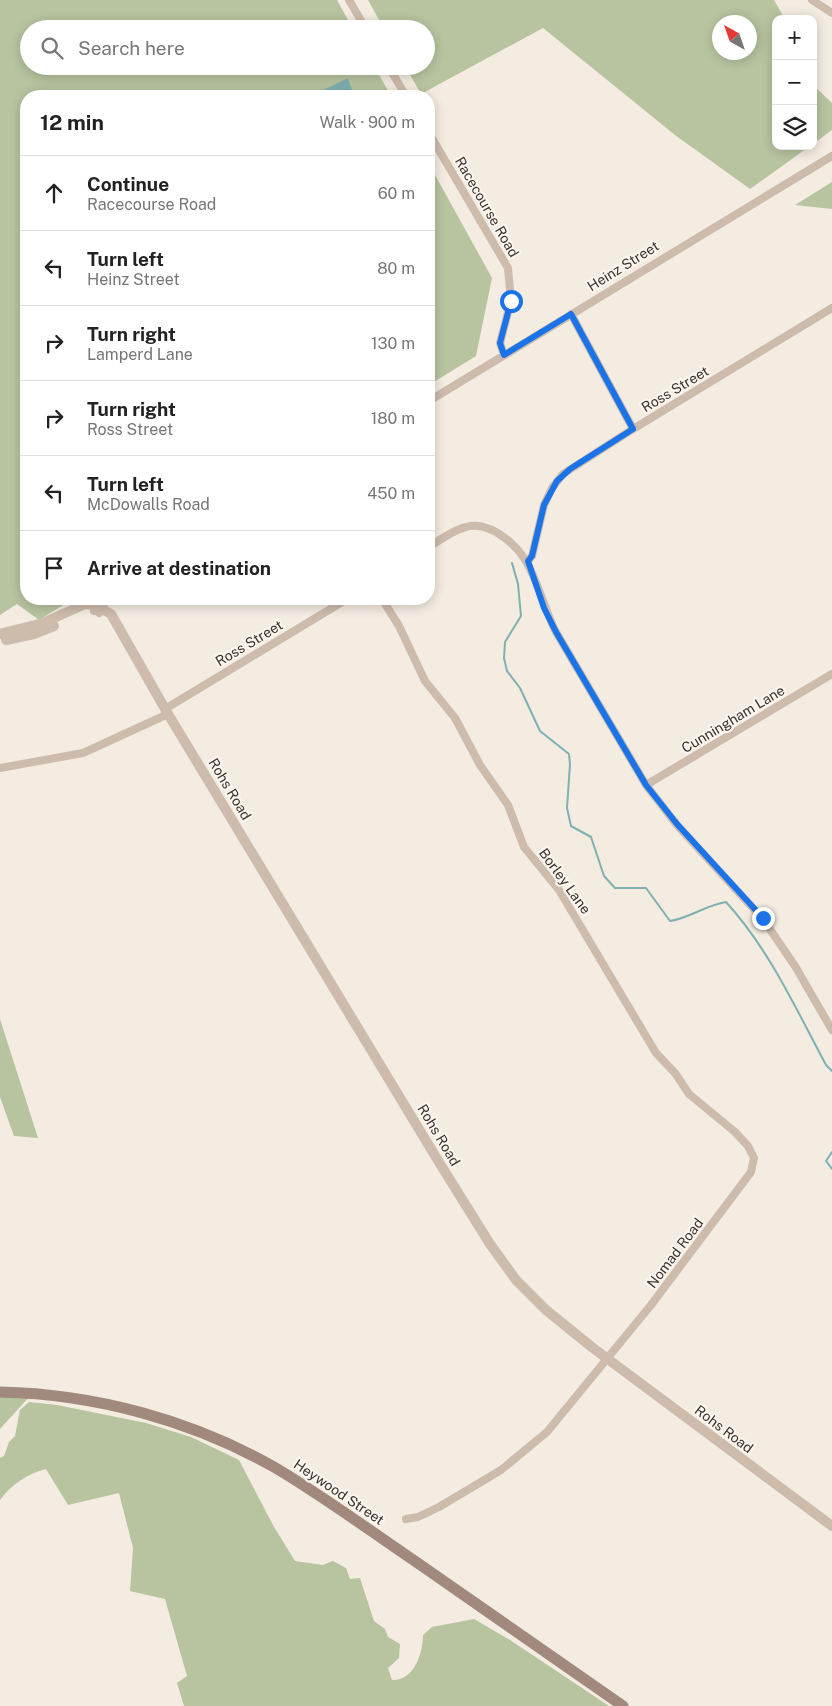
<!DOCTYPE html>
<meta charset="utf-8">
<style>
body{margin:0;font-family:"Public Sans",sans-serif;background:#f6f6f6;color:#222}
.controls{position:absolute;right:15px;top:15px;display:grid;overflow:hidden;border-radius:10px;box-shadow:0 2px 12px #0003}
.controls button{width:45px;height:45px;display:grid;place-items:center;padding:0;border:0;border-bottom:1px solid #e0e0e0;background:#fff;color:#222;font:25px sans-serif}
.compass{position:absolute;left:712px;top:15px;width:45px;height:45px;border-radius:50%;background:#fff;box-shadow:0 2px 12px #0003;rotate:320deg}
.stop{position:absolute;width:15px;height:15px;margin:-11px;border:4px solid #1a73e8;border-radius:50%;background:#fff}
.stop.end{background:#1a73e8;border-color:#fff;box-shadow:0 1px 5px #0008}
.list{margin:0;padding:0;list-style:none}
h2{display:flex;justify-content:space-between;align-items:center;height:65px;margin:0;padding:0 20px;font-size:21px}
h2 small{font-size:16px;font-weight:400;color:#767676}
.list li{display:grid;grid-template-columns:32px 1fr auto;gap:15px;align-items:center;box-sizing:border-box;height:75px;padding:0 20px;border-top:1px solid #e0e0e0}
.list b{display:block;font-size:19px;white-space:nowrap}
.list p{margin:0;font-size:16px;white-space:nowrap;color:#767676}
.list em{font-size:16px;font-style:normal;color:#767676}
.icon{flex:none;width:28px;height:28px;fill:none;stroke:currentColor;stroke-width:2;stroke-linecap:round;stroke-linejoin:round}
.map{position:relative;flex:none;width:832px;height:1706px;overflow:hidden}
.search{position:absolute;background:#fff;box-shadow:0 2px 12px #0003;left:20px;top:20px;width:415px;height:55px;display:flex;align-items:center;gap:12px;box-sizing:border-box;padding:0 18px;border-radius:28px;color:#767676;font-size:19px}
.panel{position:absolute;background:#fff;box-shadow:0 2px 12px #0003;left:20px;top:90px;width:415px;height:515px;border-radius:20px}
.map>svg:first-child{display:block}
.green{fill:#b8c4a0;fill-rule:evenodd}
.water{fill:#7fb0b2}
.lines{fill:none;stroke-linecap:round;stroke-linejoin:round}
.stream{stroke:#7fb0b2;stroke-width:2}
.minor{stroke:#cdbbac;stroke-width:8}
.tertiary{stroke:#cdbbac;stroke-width:10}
.secondary{stroke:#a18a7d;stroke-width:11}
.route{stroke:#1a73e8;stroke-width:6}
.labels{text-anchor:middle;stroke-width:4.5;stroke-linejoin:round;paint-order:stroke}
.street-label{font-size:14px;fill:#3b302b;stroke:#fbf5ee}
</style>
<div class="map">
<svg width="832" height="1706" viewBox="0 0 832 1706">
<rect width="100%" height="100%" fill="#f4ebe1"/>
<!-- green -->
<path class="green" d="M 0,0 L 337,0 L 353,29 L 29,29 L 29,66 L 374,66 L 391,96 L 26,96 L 26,599 L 73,599 L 39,620 L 17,604 L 0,615 Z
M 368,0 L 774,0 L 785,19 L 776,19 L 776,146 L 810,146 L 750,189 L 675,135 L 543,28 L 421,94 L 405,66 L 426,66 L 426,29 L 384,29 ZM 720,22 L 750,22 L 750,52 L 720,52 Z
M 813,85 L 832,103 L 832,130 L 813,144 Z
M 429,164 L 492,278 L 476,356 L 429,385 Z
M 832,182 L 832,209 L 795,205 Z
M 0,1019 L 38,1138 L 14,1136 L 0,1097 Z
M 0,1392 L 30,1396 L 0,1429 Z
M 29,1402 L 57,1405 L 146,1423 L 191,1437 L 239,1460 L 274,1527 L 295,1561 L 323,1565 L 333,1561 L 346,1568 L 350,1579 L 360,1578 L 374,1621 L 385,1629 L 388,1637 L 400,1644 L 399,1658 L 388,1668 L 392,1680 C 414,1681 423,1653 423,1635 L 432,1627 L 474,1619 L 510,1640 L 609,1706 L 184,1706 L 177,1683 L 187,1676 L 165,1599 L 130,1591 L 133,1548 L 119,1493 L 68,1505 L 46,1469 C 27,1474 12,1484 0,1500 L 0,1458 L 4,1456 L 9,1442 L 15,1436 L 20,1410 Z"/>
<!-- water -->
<path class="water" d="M 348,78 L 354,96 L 311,96 Z"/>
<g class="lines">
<!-- stream -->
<path class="stream" d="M 512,563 L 518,584 L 521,616 L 505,642 L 504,658 L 507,671 L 520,688 L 540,731 L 569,754 L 570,764 L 567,808 L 571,826 L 591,837 L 604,876 L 615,888 L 646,888 L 670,921 C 690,918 706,905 726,902 C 769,949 796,1009 826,1065 L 832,1071
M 832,1152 L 826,1161 L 832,1169"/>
<!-- minor -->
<path class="minor" d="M 349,0 L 366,29
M 812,0 L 832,13
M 388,66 L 406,96
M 429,133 L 508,268 L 511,301 L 500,343 L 504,355
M 571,314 L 633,429
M 429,401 L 832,156
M 429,547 C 440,540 453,530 466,527 C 477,524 486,527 496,532 C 536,555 536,593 556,632 L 646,785 L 677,825 L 763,919 L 795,966 L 832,1030
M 528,561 L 532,556 L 544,505 L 552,488 L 563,474 L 633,429 L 832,308
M 382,599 L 399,626 L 425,681 L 455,718 L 480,765 L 508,805 L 524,847 L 559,890 L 656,1053 L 675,1073 L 689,1094 L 735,1132 L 748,1146 L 754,1158 L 751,1172 L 651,1305 L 547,1432 L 501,1470 L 439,1507 L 418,1517 L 406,1519
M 94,611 L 100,599
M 99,613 L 107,599
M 165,709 L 347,599
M 0,768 L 83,753 L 168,714
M 646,785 L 832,674"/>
<!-- tertiary -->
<path class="tertiary" d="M 0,634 L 43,623 L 85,604 L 95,605 L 111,614 L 168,714 L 437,1159 L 490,1244 L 516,1280 L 546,1310 L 593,1348 L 832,1526
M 6,640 L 34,634 L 54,626"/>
<!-- secondary -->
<path class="secondary" d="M 0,1392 C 95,1394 191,1420 274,1467 C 325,1497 373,1533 422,1566 C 489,1613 556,1659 623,1706"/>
</g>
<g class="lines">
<!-- route -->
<path class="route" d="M 511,301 L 500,343 L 504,355 L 571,314 L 633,429 L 570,469 L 557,481 L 544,505 L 532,556 L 528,561 L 544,608 L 556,632 L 646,785 L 677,824 L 763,918"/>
</g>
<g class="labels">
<!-- street labels -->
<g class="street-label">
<text transform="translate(487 207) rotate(60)" y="5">Racecourse Road</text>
<text transform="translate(623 266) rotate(-32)" y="5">Heinz Street</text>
<text transform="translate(675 389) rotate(-31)" y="5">Ross Street</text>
<text transform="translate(249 643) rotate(-31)" y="5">Ross Street</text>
<text transform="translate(733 719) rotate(-31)" y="5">Cunningham Lane</text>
<text transform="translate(230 789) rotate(59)" y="5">Rohs Road</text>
<text transform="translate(565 881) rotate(54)" y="5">Borley Lane</text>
<text transform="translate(439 1135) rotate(59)" y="5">Rohs Road</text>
<text transform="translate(675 1253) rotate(-53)" y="5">Nomad Road</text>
<text transform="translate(724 1429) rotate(37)" y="5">Rohs Road</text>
<text transform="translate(339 1492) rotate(34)" y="5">Heywood Street</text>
</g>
</g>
</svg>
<div class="controls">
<button>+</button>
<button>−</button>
<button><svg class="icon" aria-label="layers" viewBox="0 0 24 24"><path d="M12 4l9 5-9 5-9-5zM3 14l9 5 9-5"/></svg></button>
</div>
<svg class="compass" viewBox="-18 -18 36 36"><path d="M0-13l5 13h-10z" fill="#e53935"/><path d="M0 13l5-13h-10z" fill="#767676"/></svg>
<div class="stop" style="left:511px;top:301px"></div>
<div class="stop end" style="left:763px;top:918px"></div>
<div class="search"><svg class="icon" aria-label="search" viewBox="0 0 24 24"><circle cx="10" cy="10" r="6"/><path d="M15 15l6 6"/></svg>Search here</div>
<section class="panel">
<h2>12 min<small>Walk · 900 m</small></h2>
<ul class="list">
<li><svg class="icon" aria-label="ahead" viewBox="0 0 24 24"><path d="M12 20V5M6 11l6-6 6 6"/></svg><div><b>Continue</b><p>Racecourse Road</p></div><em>60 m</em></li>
<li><svg class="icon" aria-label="left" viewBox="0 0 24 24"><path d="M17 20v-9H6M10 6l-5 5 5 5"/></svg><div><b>Turn left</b><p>Heinz Street</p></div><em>80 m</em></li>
<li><svg class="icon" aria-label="right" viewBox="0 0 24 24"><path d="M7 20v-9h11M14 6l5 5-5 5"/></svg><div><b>Turn right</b><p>Lamperd Lane</p></div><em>130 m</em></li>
<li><svg class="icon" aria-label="right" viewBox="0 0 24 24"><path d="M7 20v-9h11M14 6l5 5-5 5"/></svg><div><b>Turn right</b><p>Ross Street</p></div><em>180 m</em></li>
<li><svg class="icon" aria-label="left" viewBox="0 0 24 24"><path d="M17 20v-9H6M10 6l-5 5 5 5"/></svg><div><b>Turn left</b><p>McDowalls Road</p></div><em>450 m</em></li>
<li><svg class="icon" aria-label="arrive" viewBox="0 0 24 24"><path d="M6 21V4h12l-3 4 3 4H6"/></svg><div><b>Arrive at destination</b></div></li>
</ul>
</section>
</div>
